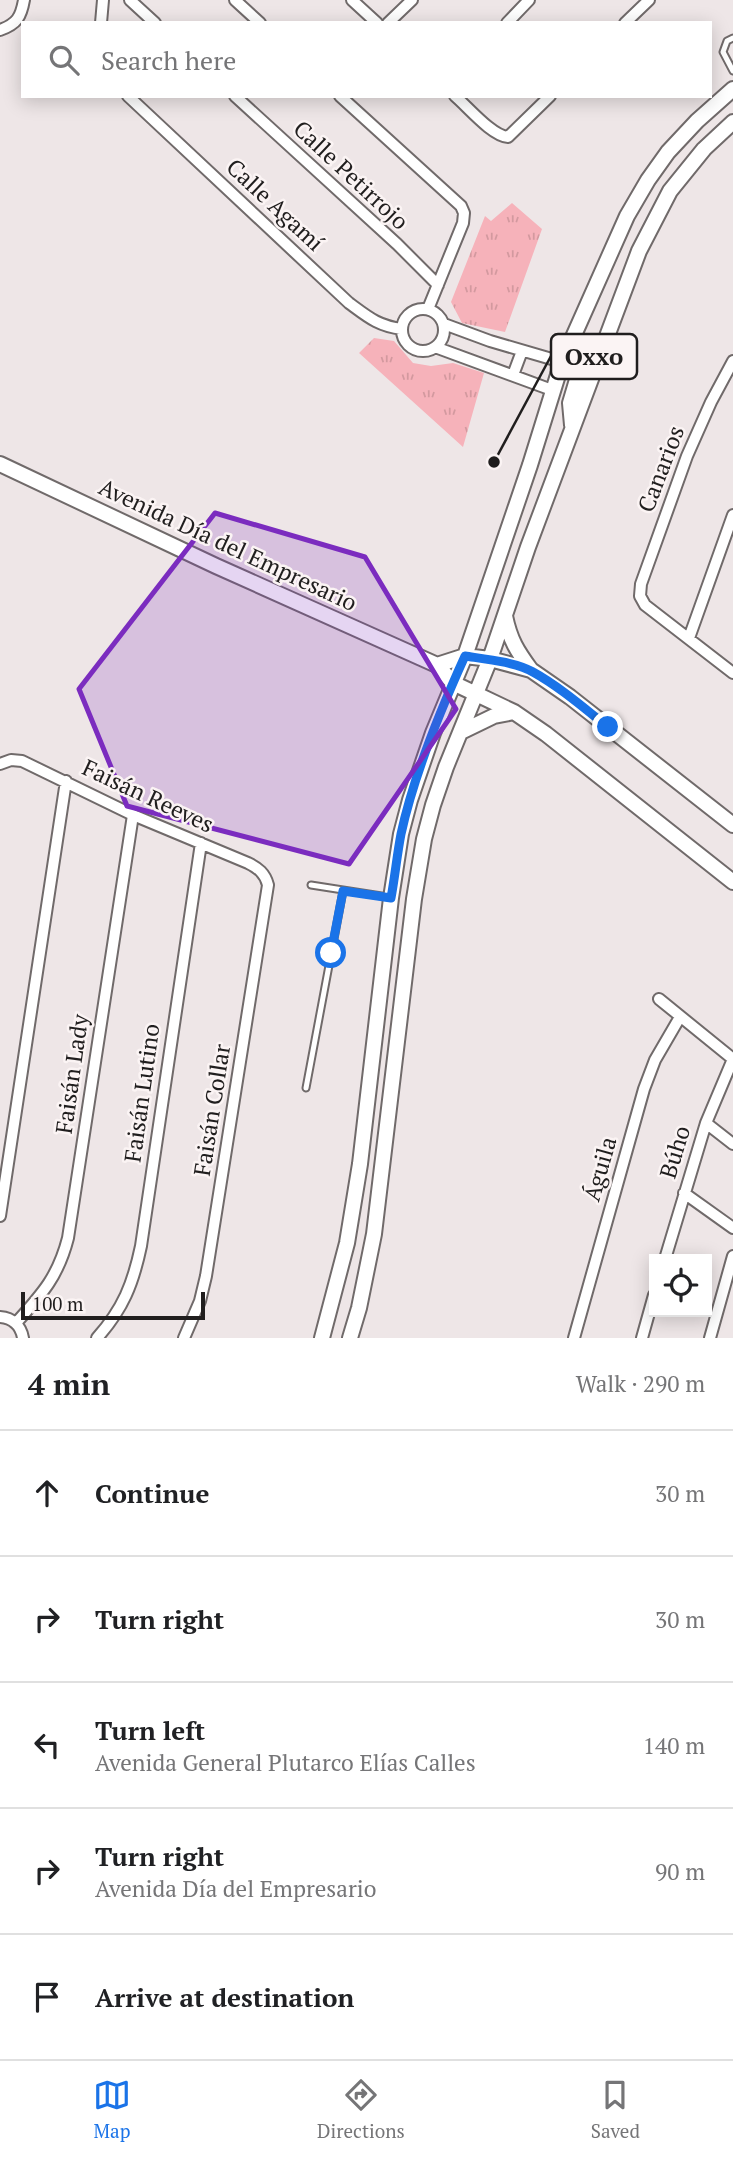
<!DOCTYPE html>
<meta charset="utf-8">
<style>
body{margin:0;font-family:"PT Serif",serif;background:#f2f2f2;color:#202124}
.controls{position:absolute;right:21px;bottom:21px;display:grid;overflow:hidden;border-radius:0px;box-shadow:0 4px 18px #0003}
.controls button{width:63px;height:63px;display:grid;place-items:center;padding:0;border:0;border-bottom:2px solid #e0e0e0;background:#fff;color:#202124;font:35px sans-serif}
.scale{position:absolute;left:21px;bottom:18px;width:184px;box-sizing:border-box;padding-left:7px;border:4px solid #201e1e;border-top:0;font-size:19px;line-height:24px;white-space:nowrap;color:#201e1e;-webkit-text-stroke:5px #fbf4f4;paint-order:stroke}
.stop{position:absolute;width:21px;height:21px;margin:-16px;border:5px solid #1a73e8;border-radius:50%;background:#fff}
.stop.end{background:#1a73e8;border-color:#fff;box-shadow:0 2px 7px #0008}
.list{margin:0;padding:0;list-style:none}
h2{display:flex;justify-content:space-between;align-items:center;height:91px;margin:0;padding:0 28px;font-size:30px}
h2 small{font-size:23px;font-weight:400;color:#757577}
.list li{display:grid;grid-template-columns:46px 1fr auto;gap:21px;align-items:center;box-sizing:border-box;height:126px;padding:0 28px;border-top:2px solid #e0e0e0}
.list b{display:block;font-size:26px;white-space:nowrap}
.list p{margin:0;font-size:23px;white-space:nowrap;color:#757577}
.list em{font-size:23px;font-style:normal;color:#757577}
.icon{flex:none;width:38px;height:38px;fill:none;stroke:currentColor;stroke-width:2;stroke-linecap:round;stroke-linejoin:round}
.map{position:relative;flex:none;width:733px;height:1338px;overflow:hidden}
.search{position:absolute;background:#fff;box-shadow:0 4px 18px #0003;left:21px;right:21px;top:21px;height:77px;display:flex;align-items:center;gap:18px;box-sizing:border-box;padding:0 24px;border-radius:0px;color:#757577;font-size:26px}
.sheet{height:721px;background:#fff}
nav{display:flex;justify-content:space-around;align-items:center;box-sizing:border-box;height:98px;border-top:2px solid #e0e0e0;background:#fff;font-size:19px;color:#757577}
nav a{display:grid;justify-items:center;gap:4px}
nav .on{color:#1a73e8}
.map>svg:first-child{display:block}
.grass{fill:url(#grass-tufts)}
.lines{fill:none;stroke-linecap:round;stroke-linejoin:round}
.service-casing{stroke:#706a6a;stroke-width:9}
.minor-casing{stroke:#706a6a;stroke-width:14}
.tertiary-casing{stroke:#706a6a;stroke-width:18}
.service{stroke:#fff;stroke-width:5}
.minor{stroke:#fff;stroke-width:10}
.tertiary{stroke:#fff;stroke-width:14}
.route{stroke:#1a73e8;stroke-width:9}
.marked{fill:#7b2cbf;fill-opacity:0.2;stroke:#7b2cbf;stroke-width:5;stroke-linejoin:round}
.labels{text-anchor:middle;stroke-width:5;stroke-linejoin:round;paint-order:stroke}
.street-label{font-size:23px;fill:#201e1e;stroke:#fbf4f4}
.leader{fill:none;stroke:#201e1e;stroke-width:2.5}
.callout-dot{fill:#201e1e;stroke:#fbf4f4;stroke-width:2.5}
.callout{fill:#fbf4f4;stroke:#201e1e;stroke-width:2.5}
.callout-label{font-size:24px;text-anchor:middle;font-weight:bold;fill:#201e1e}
</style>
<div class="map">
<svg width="733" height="1338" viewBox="0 0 733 1338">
<defs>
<pattern id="grass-tufts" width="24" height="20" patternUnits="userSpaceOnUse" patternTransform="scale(1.75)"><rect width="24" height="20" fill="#f6b2ba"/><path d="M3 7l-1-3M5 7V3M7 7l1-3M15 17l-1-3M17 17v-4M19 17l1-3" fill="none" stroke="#d3999f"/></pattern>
</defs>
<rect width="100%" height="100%" fill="#eee6e7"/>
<!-- grass -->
<path class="grass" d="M 512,203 L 542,229 L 505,332 L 462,323 L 451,302 L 485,216 L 491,221 Z
M 374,338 L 394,341 L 413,363 L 431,366 L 453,363 L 484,373 L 463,447 L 359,353 Z"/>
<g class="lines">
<defs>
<path id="service" d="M 733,38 L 727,41 L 723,52 L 733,71
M 311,885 L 388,897
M 306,1088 L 343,891"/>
<path id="minor" d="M 130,0 L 155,23
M 235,0 L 260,23
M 352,0 L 377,23
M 101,23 L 103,0
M 388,23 L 412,0
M 507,23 L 529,0
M 625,23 L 649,0
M 0,30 C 17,24 21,17 24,0
M 128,96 L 349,303 C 368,317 378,326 402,329
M 235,96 L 397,244 L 438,285
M 340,96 L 461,206 L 464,213 L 463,223 L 428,309
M 455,96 C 468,107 492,136 508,137 L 550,96
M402 330a21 21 0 1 1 42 0a21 21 0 1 1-42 0Z
M 444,324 L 490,341 L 562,362
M 435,347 L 552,390
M 733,361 L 711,402 L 687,456 L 641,584 L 640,596 L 645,605 L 733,673
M 513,375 L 522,351
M 689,638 L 733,515
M 0,764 L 11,760 L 22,761 L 133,815 L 248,863 C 258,868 265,873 268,885 L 206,1276 L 200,1301 L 184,1338
M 659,999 L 733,1059
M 706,1123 L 733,1144
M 684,1193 L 733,1228
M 0,1216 L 66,781
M 665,1259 L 706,1123 L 733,1059
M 0,1317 C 13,1318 21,1326 23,1338
M 16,1323 C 42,1294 58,1277 68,1238 L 133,815
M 97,1338 C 123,1309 133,1284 141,1246 L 201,843
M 574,1338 L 644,1089 L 655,1060 L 680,1017
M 642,1338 L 654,1295
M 710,1338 L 733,1256"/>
<path id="tertiary" d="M 570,342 L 576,345 L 582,353 L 582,363 L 570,403 L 572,425
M 0,464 L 216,566 L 437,665 L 453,683 L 514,712 L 546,734 L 733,882
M 505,616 C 510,640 517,651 531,670
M 437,665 L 465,656 L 490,659 L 531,670 L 570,697 L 733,825
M 461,732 L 494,716 L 514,712
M 322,1338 L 347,1243 L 360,1164 L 391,898 L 401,834 L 410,800 L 433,733 L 465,656 L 530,465 L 562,362 L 627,216 L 648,180 L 668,152 L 697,121 L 733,89
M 350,1338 L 359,1308 L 374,1234 L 414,899 L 424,839 L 433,805 L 446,767 L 490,659 L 528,547 L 639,251 L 670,191 L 704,149 L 733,122"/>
</defs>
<!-- service casing -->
<use href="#service" class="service-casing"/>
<!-- minor casing -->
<use href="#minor" class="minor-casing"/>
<!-- tertiary casing -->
<use href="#tertiary" class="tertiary-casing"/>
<!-- service -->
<use href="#service" class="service"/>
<!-- minor -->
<use href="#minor" class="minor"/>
<!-- tertiary -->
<use href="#tertiary" class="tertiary"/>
</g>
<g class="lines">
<!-- route -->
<path class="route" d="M 331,953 L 343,891 L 391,898 C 395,876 397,855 401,834 C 414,774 440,711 465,656 C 485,659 516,662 533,672 C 560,687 584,708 608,727"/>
</g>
<!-- marked area -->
<path class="marked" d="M 215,513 L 365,557 L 456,709 L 349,864 L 127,806 L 79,689 Z"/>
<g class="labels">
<!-- street labels -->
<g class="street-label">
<text transform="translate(351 175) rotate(43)" y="8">Calle Petirrojo</text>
<text transform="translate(275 205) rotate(43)" y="8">Calle Agamí</text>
<text transform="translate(661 469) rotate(-69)" y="8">Canarios</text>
<text transform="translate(228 545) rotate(25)" y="8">Avenida Día del Empresario</text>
<text transform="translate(148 796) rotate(25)" y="8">Faisán Reeves</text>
<text transform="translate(72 1074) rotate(-82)" y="8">Faisán Lady</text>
<text transform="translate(142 1093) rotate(-82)" y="8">Faisán Lutino</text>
<text transform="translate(212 1110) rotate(-81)" y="8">Faisán Collar</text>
<text transform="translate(675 1152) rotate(-73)" y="8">Búho</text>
<text transform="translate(600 1169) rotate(-74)" y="8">Águila</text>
</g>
</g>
<!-- callouts -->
<path class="leader" d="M494 462L551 356"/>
<circle class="callout-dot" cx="494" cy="462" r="7"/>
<rect class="callout" x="551" y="334" width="86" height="45" rx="7"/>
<g class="callout-label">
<text x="594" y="365">Oxxo</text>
</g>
</svg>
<div class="controls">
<button><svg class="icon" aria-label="locate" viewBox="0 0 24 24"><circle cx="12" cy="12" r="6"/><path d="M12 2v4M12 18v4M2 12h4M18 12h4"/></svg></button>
</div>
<div class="scale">100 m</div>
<div class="stop" style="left:331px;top:953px"></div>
<div class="stop end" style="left:608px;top:727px"></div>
<div class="search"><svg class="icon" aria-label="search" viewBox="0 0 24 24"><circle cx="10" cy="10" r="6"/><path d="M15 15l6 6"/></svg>Search here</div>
</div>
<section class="sheet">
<h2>4 min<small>Walk · 290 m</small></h2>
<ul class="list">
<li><svg class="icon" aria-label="ahead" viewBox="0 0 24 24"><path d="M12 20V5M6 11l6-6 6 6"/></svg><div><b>Continue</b></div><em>30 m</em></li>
<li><svg class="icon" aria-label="right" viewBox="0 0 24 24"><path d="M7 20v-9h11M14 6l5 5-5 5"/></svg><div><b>Turn right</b></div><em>30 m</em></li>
<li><svg class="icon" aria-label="left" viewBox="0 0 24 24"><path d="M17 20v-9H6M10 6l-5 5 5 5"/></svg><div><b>Turn left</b><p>Avenida General Plutarco Elías Calles</p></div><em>140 m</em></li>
<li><svg class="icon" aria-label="right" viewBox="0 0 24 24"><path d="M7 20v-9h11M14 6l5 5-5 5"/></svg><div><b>Turn right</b><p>Avenida Día del Empresario</p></div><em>90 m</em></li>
<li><svg class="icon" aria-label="arrive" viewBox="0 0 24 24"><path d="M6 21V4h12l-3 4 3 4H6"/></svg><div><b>Arrive at destination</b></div></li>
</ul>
</section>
<nav>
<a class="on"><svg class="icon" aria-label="map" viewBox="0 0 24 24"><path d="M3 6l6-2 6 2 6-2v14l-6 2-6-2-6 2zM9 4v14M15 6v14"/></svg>Map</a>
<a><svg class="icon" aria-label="directions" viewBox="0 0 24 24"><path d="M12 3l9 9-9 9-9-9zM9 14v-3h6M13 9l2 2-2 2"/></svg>Directions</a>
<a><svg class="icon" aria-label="saved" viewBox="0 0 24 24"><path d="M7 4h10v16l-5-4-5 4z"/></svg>Saved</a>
</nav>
